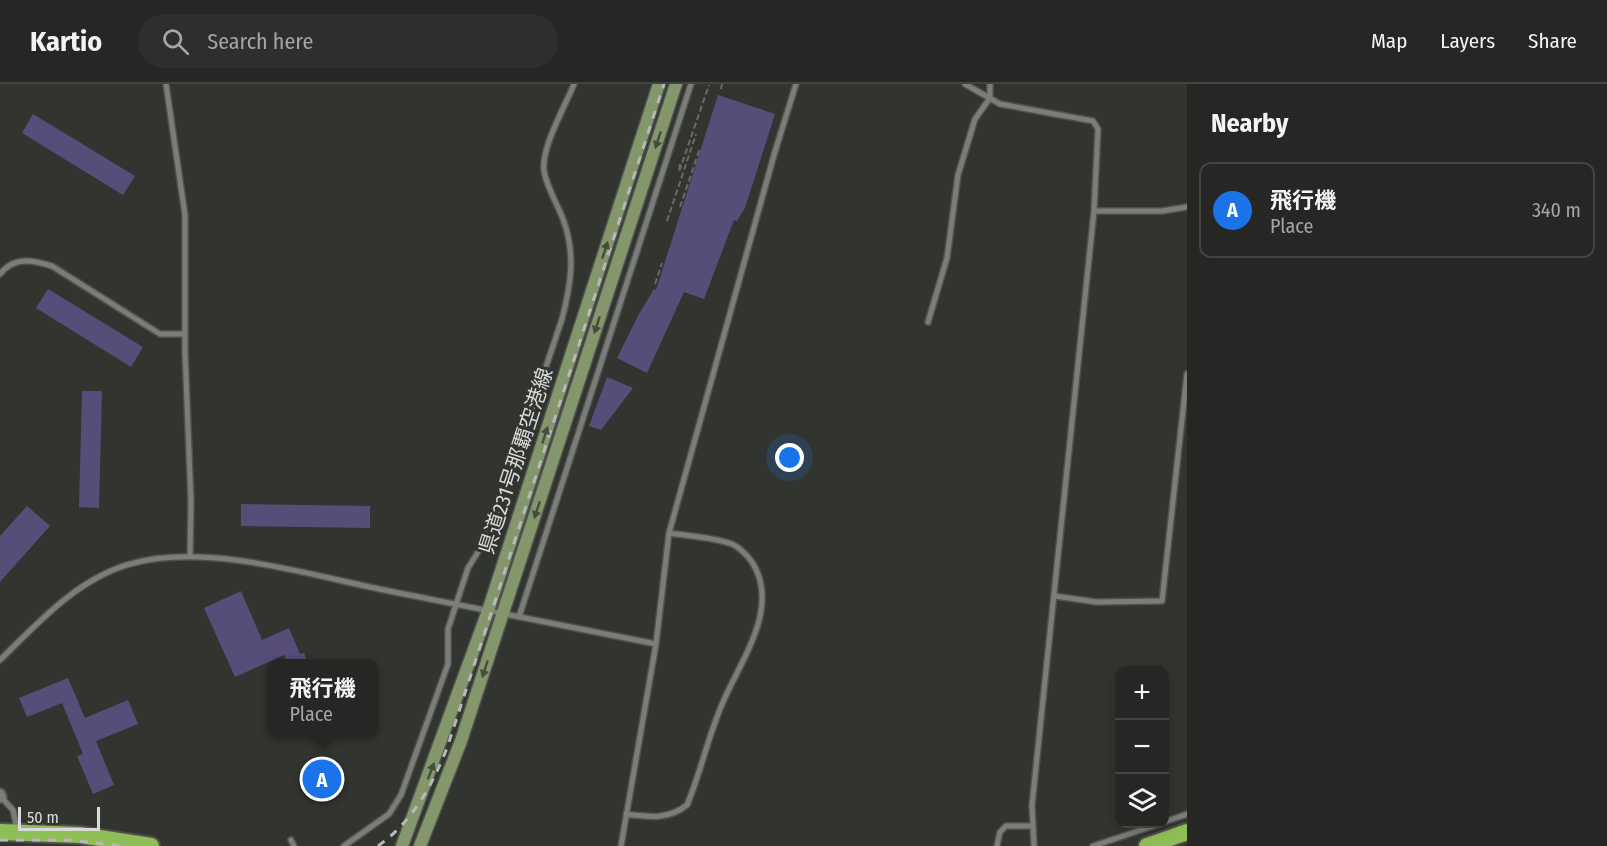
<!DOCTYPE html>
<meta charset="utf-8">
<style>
body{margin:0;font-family:"Fira Sans Condensed","Noto Sans JP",sans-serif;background:#2e2f2c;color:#f1f3f6}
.controls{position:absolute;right:18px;bottom:18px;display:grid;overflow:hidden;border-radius:12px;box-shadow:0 3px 15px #0003}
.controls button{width:54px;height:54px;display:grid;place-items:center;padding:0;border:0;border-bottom:2px solid #424441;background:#262724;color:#f1f3f6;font:30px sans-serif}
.scale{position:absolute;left:18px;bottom:15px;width:82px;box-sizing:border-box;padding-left:6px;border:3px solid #d9dad8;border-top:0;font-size:16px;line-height:21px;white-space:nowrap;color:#d9dad8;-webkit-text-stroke:4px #323430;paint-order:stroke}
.you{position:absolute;left:790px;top:374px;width:21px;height:21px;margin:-15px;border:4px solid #fff;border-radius:50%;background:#1a73e8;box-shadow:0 0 0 9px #1a73e833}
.badge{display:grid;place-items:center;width:39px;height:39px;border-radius:50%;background:#1a73e8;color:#fff;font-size:20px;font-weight:700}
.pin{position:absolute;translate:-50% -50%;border:3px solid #fff;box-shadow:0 2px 6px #0006}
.popup{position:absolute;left:267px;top:575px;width:111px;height:78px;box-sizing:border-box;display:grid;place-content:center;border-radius:12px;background:#262724;filter:drop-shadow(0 2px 4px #0005);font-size:20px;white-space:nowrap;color:#a4a5a6}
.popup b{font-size:22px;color:#f1f3f6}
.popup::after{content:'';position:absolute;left:50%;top:100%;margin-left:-12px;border:12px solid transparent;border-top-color:#262724}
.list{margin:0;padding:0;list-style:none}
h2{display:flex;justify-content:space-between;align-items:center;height:78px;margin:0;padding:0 24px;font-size:26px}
h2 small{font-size:20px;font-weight:400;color:#a4a5a6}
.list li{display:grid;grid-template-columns:39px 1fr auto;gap:18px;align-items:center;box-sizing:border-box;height:96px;margin:0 12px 12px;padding:0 12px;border:2px solid #424441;border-radius:12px}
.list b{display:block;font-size:22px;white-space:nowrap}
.list p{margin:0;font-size:20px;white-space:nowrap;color:#a4a5a6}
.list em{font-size:20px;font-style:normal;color:#a4a5a6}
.icon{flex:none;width:33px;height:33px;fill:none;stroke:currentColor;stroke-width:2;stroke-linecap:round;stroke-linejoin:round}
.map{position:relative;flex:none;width:1187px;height:762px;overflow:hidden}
header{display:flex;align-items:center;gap:36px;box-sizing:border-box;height:84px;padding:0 30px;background:#262724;border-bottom:2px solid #424441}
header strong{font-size:28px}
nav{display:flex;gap:33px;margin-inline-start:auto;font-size:21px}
.search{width:420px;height:54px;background:#2e2f2c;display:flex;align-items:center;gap:15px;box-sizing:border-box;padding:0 21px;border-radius:33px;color:#a4a5a6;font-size:22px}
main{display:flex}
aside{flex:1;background:#262724}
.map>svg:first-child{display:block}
.building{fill:#574d79}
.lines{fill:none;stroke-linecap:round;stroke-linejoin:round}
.service-casing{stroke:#4f514e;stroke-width:8}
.minor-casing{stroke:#4f514e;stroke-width:14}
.secondary-casing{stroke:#4f514e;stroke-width:15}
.trunk-casing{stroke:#4f514e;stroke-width:20}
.path{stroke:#696a67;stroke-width:2;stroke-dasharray:6 3;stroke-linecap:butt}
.service{stroke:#7b7d79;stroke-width:5}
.minor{stroke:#7b7d79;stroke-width:10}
.secondary{stroke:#83966c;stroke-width:12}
.trunk{stroke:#90be56;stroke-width:16}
.rail{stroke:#b8b9b7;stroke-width:3;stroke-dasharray:8 8;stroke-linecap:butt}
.oneway{fill:#464c3f}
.labels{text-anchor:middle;stroke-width:6;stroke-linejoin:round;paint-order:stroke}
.street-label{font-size:21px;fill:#d9dad8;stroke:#323430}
</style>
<header>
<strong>Kartio</strong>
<div class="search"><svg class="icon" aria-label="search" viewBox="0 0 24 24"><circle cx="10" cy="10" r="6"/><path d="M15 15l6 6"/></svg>Search here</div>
<nav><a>Map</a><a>Layers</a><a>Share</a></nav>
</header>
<main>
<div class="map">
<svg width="1187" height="762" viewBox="0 0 1187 762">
<rect width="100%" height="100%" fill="#323430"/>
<!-- building -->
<path class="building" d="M 718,11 L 775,30 L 745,124 L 737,137 L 734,136 L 704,215 L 684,208 L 647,289 L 617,274 L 639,230 L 654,205 L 656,206 Z
M 33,30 L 135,92 L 123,111 L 22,49 Z
M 48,205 L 143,263 L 131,283 L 36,224 Z
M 607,293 L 633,304 L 601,346 L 589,342 Z
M 82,307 L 102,307 L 99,424 L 79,423 Z
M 241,420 L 370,422 L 370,444 L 241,442 Z
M 27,422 L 50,442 L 0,498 L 0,452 Z
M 241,507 L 262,556 L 289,544 L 300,570 L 304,569 L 308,579 L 278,579 L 286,576 L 284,571 L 235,593 L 204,524 Z
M 68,594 L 85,634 L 128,616 L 138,640 L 96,657 L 114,701 L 93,710 L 77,672 L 83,670 L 62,619 L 27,633 L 19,614 Z"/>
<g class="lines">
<defs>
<path id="service" d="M 166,0 L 185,131 L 185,268 L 191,418 L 190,472
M 965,0 L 1000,20 L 1093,37 L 1098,45 L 1094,127 L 1032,721 L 1034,762
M 1094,127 L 1162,127 L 1187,123
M 0,190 C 14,172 33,176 52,182 L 160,250 L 185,250
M 928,238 L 947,174 L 958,91 L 975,35 L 990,14 L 990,0
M 1055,512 L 1096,518 L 1162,517 L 1187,290
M 519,533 L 691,0
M 0,576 C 38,539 77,495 130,480 C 205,458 309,491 384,506 C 475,524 565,542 656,560
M 1,713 L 13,726 L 17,745
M 626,730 C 649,733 668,736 687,721 C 701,688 708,652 723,618 C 741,576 781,523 752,478 C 748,472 739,463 732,460 C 713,453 689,452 669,449
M 1164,738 L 1187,730
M 291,756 L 294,762
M 344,762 L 389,730 L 401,711 L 448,580 L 448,545 L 468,484 L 491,447 L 562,235 C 571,200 576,170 563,135 C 557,119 547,104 544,87 C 541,63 565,23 574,0
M 621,762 L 656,560 L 669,449 L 774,71 L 796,0
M 997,762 L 1000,748 L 1006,742 L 1032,742
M 1093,762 L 1159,740"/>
<path id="minor" d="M 0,710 L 1,713"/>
<path id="secondary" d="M 402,762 L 488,527 L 659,0
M 420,762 L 461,657 L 676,0"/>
<path id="trunk" d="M 0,748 L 80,751 L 151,762
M 1147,762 L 1187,748"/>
</defs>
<!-- service casing -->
<use href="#service" class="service-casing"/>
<!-- minor casing -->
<use href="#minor" class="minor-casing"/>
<!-- secondary casing -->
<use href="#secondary" class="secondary-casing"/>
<!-- trunk casing -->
<use href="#trunk" class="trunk-casing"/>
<!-- path -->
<path class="path" d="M 721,5 L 722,0
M 680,80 L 679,88 L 709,1
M 680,123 L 700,64
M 667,137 L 696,50
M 655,200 L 662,179"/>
<!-- service -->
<use href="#service" class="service"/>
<!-- minor -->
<use href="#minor" class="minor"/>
<!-- secondary -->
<use href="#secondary" class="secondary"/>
<!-- trunk -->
<use href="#trunk" class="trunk"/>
<!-- rail -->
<path class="rail" d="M 0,756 L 70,756 L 123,762
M 378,762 C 412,738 432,702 447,664 L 664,0"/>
</g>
<!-- one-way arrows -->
<defs><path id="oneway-solid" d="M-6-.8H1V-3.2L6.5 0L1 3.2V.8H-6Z" transform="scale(1.5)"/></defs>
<g class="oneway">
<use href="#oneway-solid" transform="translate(658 56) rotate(108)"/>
<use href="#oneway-solid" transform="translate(605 166) rotate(-72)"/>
<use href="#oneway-solid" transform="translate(597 241) rotate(108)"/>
<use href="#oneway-solid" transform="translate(545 351) rotate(-72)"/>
<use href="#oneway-solid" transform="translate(537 426) rotate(108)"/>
<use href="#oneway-solid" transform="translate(485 585) rotate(108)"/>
<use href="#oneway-solid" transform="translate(431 687) rotate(-69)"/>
</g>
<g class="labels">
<!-- street labels -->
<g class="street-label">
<text transform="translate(516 377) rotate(-72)" y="7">県道231号那覇空港線</text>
</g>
</g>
</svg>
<div class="controls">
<button>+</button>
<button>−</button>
<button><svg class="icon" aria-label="layers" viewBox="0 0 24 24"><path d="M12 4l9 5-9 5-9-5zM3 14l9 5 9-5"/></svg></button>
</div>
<div class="scale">50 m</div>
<div class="you"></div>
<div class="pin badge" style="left:322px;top:695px">A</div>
<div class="popup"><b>飛行機</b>Place</div>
</div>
<aside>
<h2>Nearby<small></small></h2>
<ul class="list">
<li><span class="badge">A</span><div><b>飛行機</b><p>Place</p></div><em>340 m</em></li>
</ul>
</aside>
</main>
